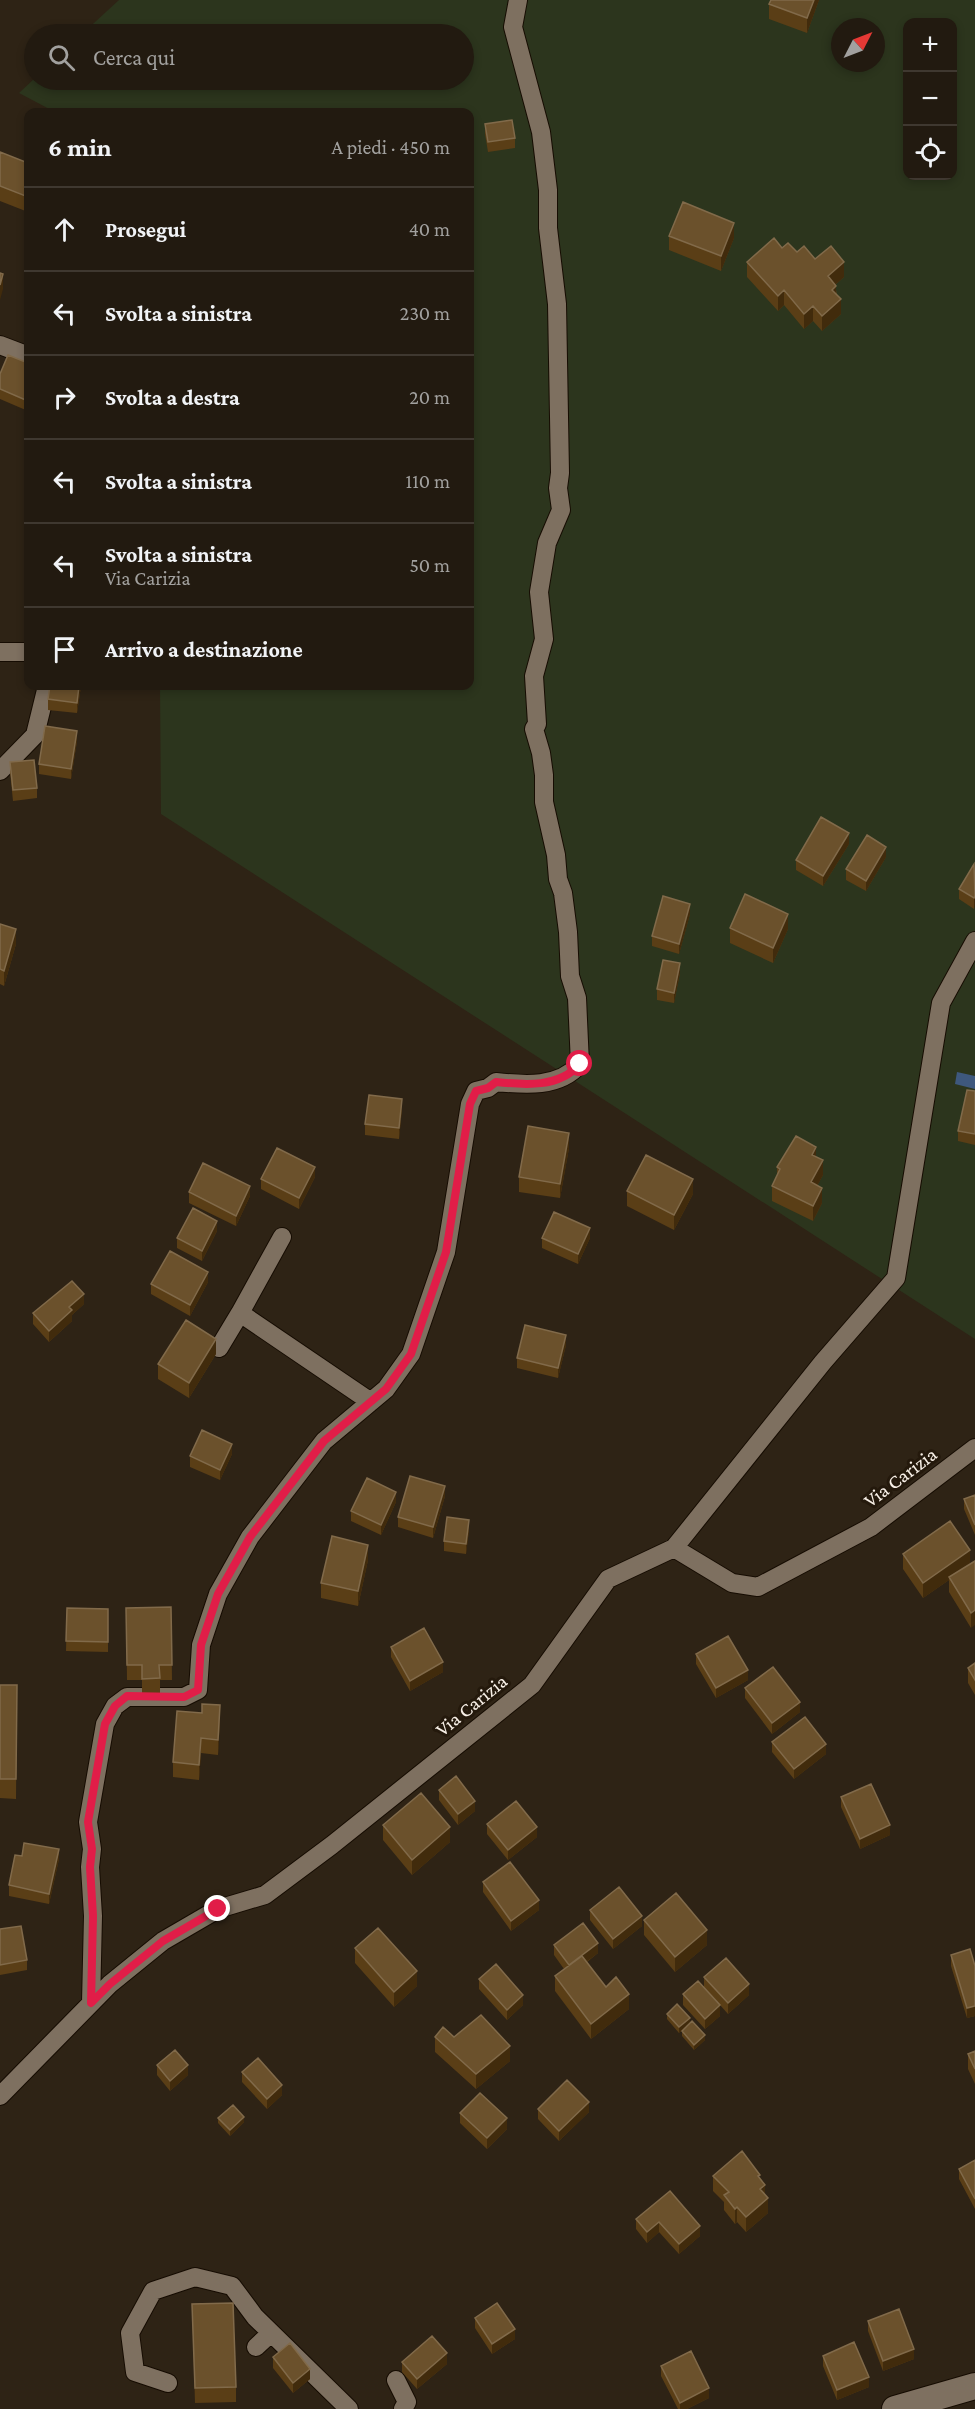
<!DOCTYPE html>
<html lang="it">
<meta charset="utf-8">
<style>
body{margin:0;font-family:"Crimson Pro",serif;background:#2a2319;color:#f1f3f6}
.controls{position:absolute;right:18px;top:18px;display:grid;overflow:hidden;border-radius:12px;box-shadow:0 3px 9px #0003}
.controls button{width:54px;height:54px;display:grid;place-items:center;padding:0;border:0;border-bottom:2px solid #3f3830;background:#221a10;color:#f1f3f6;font:30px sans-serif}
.compass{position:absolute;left:831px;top:18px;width:54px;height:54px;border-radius:50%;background:#221a10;box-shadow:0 3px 9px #0003;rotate:48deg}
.stop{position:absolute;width:18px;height:18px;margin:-14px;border:4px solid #e11d48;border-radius:50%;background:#fff}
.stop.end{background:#e11d48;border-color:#fff;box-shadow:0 2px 6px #0008}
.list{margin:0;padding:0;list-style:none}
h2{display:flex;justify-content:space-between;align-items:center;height:78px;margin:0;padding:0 24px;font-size:26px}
h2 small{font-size:20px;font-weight:400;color:#a2a19f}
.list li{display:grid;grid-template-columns:39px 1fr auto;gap:18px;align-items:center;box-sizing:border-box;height:84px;padding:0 24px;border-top:2px solid #3f3830}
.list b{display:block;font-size:22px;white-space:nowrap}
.list p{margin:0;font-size:20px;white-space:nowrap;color:#a2a19f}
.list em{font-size:20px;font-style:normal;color:#a2a19f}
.icon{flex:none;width:33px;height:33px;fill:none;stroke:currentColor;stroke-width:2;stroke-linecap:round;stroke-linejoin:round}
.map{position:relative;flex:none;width:975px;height:2409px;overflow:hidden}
.search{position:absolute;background:#221a10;box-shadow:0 3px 9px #0003;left:24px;top:24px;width:450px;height:66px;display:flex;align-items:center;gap:15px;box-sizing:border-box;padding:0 21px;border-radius:33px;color:#a2a19f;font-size:22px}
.panel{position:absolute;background:#221a10;box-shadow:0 3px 9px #0003;left:24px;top:108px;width:450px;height:582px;border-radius:12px}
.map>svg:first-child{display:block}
.green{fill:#2c351d;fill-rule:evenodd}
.water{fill:#3e587d}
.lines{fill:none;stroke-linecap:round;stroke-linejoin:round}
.street-casing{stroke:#160c02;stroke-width:20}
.secondary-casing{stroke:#160c02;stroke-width:28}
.street{stroke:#7e7060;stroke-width:18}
.secondary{stroke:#7e7060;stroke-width:26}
.wall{fill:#5a3e16}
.shaded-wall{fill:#412b0c}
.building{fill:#6b512c;stroke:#816a4a;stroke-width:1.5}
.route{stroke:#e11d48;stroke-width:8}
.labels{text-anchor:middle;stroke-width:6;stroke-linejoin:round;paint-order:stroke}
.street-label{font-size:20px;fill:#f8f0e7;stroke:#24190c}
</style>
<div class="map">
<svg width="975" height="2409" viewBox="0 0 975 2409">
<rect width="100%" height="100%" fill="#2e2315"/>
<!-- green -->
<path class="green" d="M 119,0 L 975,0 L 975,1339 L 161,814 L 160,686 L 470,686 L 470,112 L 55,112 L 19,93 L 34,79 L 464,80 L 464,34 L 82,34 ZM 908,22 L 952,22 L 952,176 L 908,176 ZM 840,27 L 876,27 L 876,63 L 840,63 Z"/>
<!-- water -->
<path class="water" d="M 957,1072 L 975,1076 L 975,1089 L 955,1084 Z"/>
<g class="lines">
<defs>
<path id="street" d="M 0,345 L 21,353
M 0,652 L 28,652
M 0,771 L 35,735 L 47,686
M 282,1237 L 240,1313 L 371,1402
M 219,1348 L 240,1313
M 674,1548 L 823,1362 L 896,1278 L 941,1003 L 975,941
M 91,2003 L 93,1916 L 90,1867 L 92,1849 L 88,1822 L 105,1724 L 115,1706 L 127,1697 L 184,1697 L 198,1690 L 201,1645 L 218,1594 L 250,1537 L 324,1441 L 386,1389 L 411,1354 L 446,1252 L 470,1104 L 476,1091 L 488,1088 L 496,1082 C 525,1085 559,1088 580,1064 L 577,998 L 570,976 L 568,932 L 563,893 L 558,879 L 556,855 L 544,802 L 544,775 L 541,753 L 534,729 L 537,724 L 534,676 L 544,639 L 539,592 L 547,543 L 561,510 L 558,488 L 560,473 L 557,304 L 548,228 L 548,190 L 541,132 L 513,27 L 518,0
M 0,2096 L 110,1984 L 163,1941 L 218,1909 L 265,1895 L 332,1845 L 532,1685 L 608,1579 L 674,1548 L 732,1583 L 758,1587 L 871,1527 L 975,1448
M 256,2347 L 271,2333
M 396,2380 L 407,2402 L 403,2409
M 168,2383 L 135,2372 L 130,2333 L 153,2291 L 195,2277 L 232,2286 L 255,2317 L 349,2409"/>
<path id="secondary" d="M 895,2409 L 975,2386"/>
</defs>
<!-- street casing -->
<use href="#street" class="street-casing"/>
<!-- secondary casing -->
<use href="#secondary" class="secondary-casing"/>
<!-- street -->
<use href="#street" class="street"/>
<!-- secondary -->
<use href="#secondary" class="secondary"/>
</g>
<!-- wall -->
<path class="wall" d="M 771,0 L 819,0 L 807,33 L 769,19 L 769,4 Z
M 485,124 L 515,138 L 515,148 L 488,152 L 485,134 Z
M 0,152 L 28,163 L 28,212 L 0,201 Z
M 669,236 L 734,238 L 721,271 L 669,250 Z
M 782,248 L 797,252 L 815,259 L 844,277 L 835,285 L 841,314 L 822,331 L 813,321 L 804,329 L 784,305 L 778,311 L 747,277 L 747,262 Z
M 28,363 L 28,411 L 0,399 L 0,374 Z
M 81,686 L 77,713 L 48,710 L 48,699 Z
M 77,741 L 71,779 L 39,774 L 39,764 Z
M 10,762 L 37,788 L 37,798 L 13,801 L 10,772 Z
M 849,844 L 823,886 L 796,870 L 796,860 Z
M 886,857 L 866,891 L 846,880 L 846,869 Z
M 974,864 L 974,909 L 959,899 L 959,889 Z
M 690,914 L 679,954 L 652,946 L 652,936 Z
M 0,924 L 16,944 L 4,986 L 0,984 Z
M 730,928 L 788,929 L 773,963 L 730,943 Z
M 680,973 L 674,1003 L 657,1000 L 657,989 Z
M 975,1091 L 975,1145 L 958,1141 L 958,1131 Z
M 402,1109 L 399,1139 L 365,1135 L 365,1124 Z
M 569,1148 L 560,1198 L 519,1192 L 519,1177 Z
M 816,1157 L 823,1175 L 817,1186 L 822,1203 L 813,1221 L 772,1201 L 772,1186 L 777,1176 L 777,1167 Z
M 315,1177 L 299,1209 L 261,1189 L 261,1179 Z
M 627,1191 L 693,1194 L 674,1230 L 627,1206 Z
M 189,1192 L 250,1196 L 236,1226 L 189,1203 Z
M 217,1231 L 202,1261 L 177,1248 L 177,1238 Z
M 542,1238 L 590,1238 L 578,1264 L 542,1248 Z
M 208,1282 L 190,1316 L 151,1294 L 151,1284 Z
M 84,1304 L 72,1315 L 72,1321 L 49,1342 L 33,1324 L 33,1313 Z
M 566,1345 L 558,1378 L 517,1368 L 517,1358 Z
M 216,1354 L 189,1398 L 158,1379 L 158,1364 Z
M 232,1454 L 220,1480 L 190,1467 L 190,1456 Z
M 975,1495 L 975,1535 L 964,1509 L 964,1499 Z
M 445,1496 L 433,1538 L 398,1527 L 398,1517 Z
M 396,1502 L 381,1535 L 351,1521 L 351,1511 Z
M 469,1530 L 466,1554 L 444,1551 L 444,1541 Z
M 903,1554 L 970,1564 L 975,1561 L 971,1628 L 949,1592 L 949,1580 L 923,1598 L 903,1569 Z
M 368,1560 L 358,1606 L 321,1598 L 321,1583 Z
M 171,1607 L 172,1680 L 160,1680 L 160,1693 L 142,1694 L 142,1680 L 127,1680 L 126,1608 Z
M 67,1608 L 108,1609 L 108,1652 L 66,1651 Z
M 391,1647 L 443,1672 L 410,1691 L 391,1657 Z
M 696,1654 L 748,1680 L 716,1698 L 696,1664 Z
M 975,1663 L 975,1695 L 968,1683 L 968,1668 Z
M 0,1685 L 17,1685 L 16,1799 L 0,1798 Z
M 745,1688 L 800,1712 L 772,1734 L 745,1698 Z
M 220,1720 L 218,1755 L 201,1753 L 199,1780 L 173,1777 L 173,1762 Z
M 772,1742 L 826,1754 L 794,1779 L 772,1752 Z
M 439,1790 L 475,1811 L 458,1825 L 439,1800 Z
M 841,1797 L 890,1835 L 860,1849 L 841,1807 Z
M 487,1824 L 537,1837 L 508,1860 L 487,1834 Z
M 383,1825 L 450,1842 L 412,1875 L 383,1840 Z
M 22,1856 L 59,1859 L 49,1904 L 9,1896 L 9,1885 Z
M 483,1882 L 539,1910 L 511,1931 L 483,1892 Z
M 590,1910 L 642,1926 L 613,1949 L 590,1920 Z
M 644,1920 L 707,1945 L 675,1972 L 644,1935 Z
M 0,1929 L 27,1960 L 27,1970 L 0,1975 Z
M 554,1945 L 598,1953 L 587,1962 L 606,1987 L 629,2009 L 591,2039 L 555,1991 L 555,1976 L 564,1969 L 554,1955 Z
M 355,1948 L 417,1986 L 394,2007 L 355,1963 Z
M 951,1955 L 975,1966 L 975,2016 L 967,2018 L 951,1966 Z
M 704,1977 L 749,1995 L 728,2014 L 704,1987 Z
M 479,1979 L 523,2005 L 507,2020 L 479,1989 Z
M 683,1994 L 720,2016 L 705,2029 L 683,2005 Z
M 667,2014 L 690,2023 L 679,2033 L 667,2019 Z
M 682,2031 L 705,2040 L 694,2050 L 682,2036 Z
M 435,2037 L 454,2037 L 510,2061 L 476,2089 L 435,2052 Z
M 975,2051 L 975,2084 L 968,2069 L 968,2054 Z
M 157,2065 L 188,2075 L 170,2091 L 157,2075 Z
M 242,2072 L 282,2095 L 267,2109 L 242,2082 Z
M 538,2109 L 589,2112 L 559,2141 L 538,2119 Z
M 460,2113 L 507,2129 L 487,2149 L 460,2123 Z
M 218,2118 L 244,2122 L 230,2136 L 218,2123 Z
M 975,2160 L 975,2209 L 959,2179 L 959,2169 Z
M 713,2176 L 760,2178 L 765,2194 L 768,2213 L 746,2232 L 737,2222 L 735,2224 L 724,2210 L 724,2202 L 713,2191 Z
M 636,2219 L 700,2226 L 700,2236 L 679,2254 L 659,2232 L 647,2243 L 636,2229 Z
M 192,2304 L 236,2387 L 236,2402 L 195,2403 Z
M 475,2318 L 515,2339 L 492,2354 L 475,2328 Z
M 868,2321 L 914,2359 L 883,2371 L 868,2331 Z
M 823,2356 L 869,2387 L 837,2400 L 823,2366 Z
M 273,2357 L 310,2379 L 293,2393 L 273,2368 Z
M 402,2362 L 447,2364 L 417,2389 L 402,2372 Z
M 661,2366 L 709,2398 L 687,2409 L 678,2409 L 661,2376 Z"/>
<!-- shaded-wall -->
<path class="shaded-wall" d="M 814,0 L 819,0 L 807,33 L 807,18 Z
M 734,223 L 734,238 L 721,271 L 721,256 Z
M 844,262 L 844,277 L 828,291 L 828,276 Z
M 3,274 L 3,289 L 0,300 L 0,285 Z
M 836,286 L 836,301 L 832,290 Z
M 784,290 L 784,305 L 778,311 L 778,296 Z
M 841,299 L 841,314 L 822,331 L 822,316 Z
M 813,306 L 813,321 L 804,329 L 804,314 Z
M 79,686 L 81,686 L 77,713 L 77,703 Z
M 77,731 L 77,741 L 71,779 L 71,769 Z
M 849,833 L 849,844 L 823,886 L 823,876 Z
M 886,847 L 886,857 L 866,891 L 866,881 Z
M 975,896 L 975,906 L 974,909 L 974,898 Z
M 690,904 L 690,914 L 679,954 L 679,944 Z
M 788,914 L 788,929 L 773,963 L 773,948 Z
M 16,929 L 16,944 L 4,986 L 4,971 Z
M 680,963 L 680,973 L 674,1003 L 674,993 Z
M 402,1099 L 402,1109 L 399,1139 L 399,1128 Z
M 569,1133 L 569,1148 L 560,1198 L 560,1184 Z
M 816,1147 L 816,1162 L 812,1155 Z
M 823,1160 L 823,1175 L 811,1197 L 811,1182 Z
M 315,1167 L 315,1177 L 299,1209 L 299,1198 Z
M 693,1179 L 693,1194 L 674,1230 L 674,1215 Z
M 250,1186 L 250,1196 L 236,1226 L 236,1216 Z
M 822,1188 L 822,1203 L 813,1221 L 813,1206 Z
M 217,1221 L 217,1231 L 202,1261 L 202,1251 Z
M 590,1228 L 590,1238 L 578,1264 L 578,1254 Z
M 208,1272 L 208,1282 L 190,1316 L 190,1305 Z
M 84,1294 L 84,1304 L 72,1315 L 72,1321 L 49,1342 L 49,1331 L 69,1307 Z
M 566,1335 L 566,1345 L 558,1378 L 558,1368 Z
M 216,1339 L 216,1354 L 189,1398 L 189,1383 Z
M 232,1444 L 232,1454 L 220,1480 L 220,1470 Z
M 445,1486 L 445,1496 L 433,1538 L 433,1527 Z
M 396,1492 L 396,1502 L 381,1535 L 381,1525 Z
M 469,1520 L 469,1530 L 466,1554 L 466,1544 Z
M 368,1545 L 368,1560 L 358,1606 L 358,1591 Z
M 970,1550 L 970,1565 L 949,1577 L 949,1580 L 923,1598 L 923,1583 Z
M 975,1610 L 975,1625 L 971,1628 L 971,1613 Z
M 443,1662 L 443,1672 L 410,1691 L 410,1681 Z
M 748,1670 L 748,1680 L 716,1698 L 716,1688 Z
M 800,1702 L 800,1712 L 772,1734 L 772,1723 Z
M 220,1705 L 220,1720 L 218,1755 L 218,1740 Z
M 201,1738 L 201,1753 L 199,1780 L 199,1765 Z
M 826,1744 L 826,1754 L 794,1779 L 794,1769 Z
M 475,1801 L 475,1811 L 458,1825 L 458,1814 Z
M 890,1825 L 890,1835 L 860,1849 L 860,1839 Z
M 450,1827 L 450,1842 L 412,1875 L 412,1860 Z
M 537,1827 L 537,1837 L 508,1860 L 508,1850 Z
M 59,1849 L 59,1859 L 49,1904 L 49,1894 Z
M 539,1900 L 539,1910 L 511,1931 L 511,1921 Z
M 642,1916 L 642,1926 L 613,1949 L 613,1939 Z
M 707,1930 L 707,1945 L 675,1972 L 675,1957 Z
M 598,1943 L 598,1953 L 569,1975 L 569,1965 Z
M 417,1971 L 417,1986 L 394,2007 L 394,1992 Z
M 749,1984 L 749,1995 L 728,2014 L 728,2003 Z
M 629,1994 L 629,2009 L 591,2039 L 591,2024 Z
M 523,1995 L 523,2005 L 507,2020 L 507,2010 Z
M 720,2005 L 720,2016 L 705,2029 L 705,2019 Z
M 975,2006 L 975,2016 L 967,2018 L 967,2008 Z
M 690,2018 L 690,2023 L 679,2033 L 679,2027 Z
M 705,2035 L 705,2040 L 694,2050 L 694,2045 Z
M 510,2046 L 510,2061 L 476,2089 L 476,2074 Z
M 188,2065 L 188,2075 L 170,2091 L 170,2081 Z
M 282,2085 L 282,2095 L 267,2109 L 267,2099 Z
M 589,2102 L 589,2112 L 559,2141 L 559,2131 Z
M 244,2117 L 244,2122 L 230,2136 L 230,2130 Z
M 507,2118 L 507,2129 L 487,2149 L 487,2138 Z
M 765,2185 L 765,2200 L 760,2189 Z
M 768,2198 L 768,2213 L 746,2232 L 746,2217 Z
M 737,2207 L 737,2222 L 735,2224 L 735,2209 Z
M 659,2222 L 659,2232 L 647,2243 L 647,2232 Z
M 700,2226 L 700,2236 L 679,2254 L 679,2244 Z
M 515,2329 L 515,2339 L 492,2354 L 492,2344 Z
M 914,2349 L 914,2359 L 883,2371 L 883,2361 Z
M 447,2353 L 447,2364 L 417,2389 L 417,2379 Z
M 310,2369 L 310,2379 L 293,2393 L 293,2383 Z
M 869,2377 L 869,2387 L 837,2400 L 837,2390 Z
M 709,2388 L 709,2398 L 687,2409 L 680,2409 L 680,2403 Z"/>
<!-- building -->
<path class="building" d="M 771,0 L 814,0 L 807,18 L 769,4 Z
M 512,120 L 515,138 L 488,142 L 485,124 Z
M 0,152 L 28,163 L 28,197 L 0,186 Z
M 683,202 L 734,223 L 721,256 L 669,236 Z
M 774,238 L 782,248 L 788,243 L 797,252 L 804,246 L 815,259 L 831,246 L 844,262 L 828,276 L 836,286 L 832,290 L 841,299 L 822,316 L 813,306 L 804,314 L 784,290 L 778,296 L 747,262 Z
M 0,273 L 3,274 L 0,285 Z
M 8,355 L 28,363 L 28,401 L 0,389 L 0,374 Z
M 50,686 L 79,686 L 77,703 L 48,699 Z
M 45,726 L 77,731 L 71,769 L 39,764 Z
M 34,760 L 37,788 L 13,790 L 10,762 Z
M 821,817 L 849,833 L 823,876 L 796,860 Z
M 867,835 L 886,847 L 866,881 L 846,869 Z
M 974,864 L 975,896 L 974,898 L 959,889 Z
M 745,894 L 788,914 L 773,948 L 730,928 Z
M 663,896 L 690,904 L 679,944 L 652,936 Z
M 0,924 L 16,929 L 4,971 L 0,969 Z
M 663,960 L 680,963 L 674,993 L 657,989 Z
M 967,1090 L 975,1091 L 975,1134 L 958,1131 Z
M 369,1095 L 402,1099 L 399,1128 L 365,1124 Z
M 528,1126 L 569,1133 L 560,1184 L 519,1177 Z
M 796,1136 L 816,1147 L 812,1155 L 823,1160 L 811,1182 L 822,1188 L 813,1206 L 772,1186 L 780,1169 L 777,1167 Z
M 277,1148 L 315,1167 L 299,1198 L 261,1179 Z
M 646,1155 L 693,1179 L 674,1215 L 627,1191 Z
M 203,1163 L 250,1186 L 236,1216 L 189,1192 Z
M 193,1208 L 217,1221 L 202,1251 L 177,1238 Z
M 554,1212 L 590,1228 L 578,1254 L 542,1238 Z
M 170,1251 L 208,1272 L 190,1305 L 151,1284 Z
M 72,1281 L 84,1294 L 69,1307 L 72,1310 L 49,1331 L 33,1313 Z
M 186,1320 L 216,1339 L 189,1383 L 158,1364 Z
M 525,1325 L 566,1335 L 558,1368 L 517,1358 Z
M 202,1430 L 232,1444 L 220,1470 L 190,1456 Z
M 410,1476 L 445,1486 L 433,1527 L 398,1517 Z
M 367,1478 L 396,1492 L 381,1525 L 351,1511 Z
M 975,1495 L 975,1525 L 964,1499 Z
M 447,1517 L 469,1520 L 466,1544 L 444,1541 Z
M 950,1521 L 970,1550 L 923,1583 L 903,1554 Z
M 332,1536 L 368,1545 L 358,1591 L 321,1583 Z
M 975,1561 L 975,1610 L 971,1613 L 949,1577 Z
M 171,1607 L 172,1665 L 159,1665 L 160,1678 L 142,1679 L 142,1665 L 127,1665 L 126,1608 Z
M 67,1608 L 108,1609 L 108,1642 L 66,1641 Z
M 424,1628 L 443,1662 L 410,1681 L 391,1647 Z
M 728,1636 L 748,1670 L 716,1688 L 696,1654 Z
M 975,1663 L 975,1680 L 968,1668 Z
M 773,1667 L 800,1702 L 772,1723 L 745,1688 Z
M 0,1685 L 17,1685 L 16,1779 L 0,1779 Z
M 202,1704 L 220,1705 L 218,1740 L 201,1738 L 199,1765 L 173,1762 L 177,1711 L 202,1713 Z
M 805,1717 L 826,1744 L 794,1769 L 772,1742 Z
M 456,1776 L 475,1801 L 458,1814 L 439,1790 Z
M 871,1784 L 890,1825 L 860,1839 L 841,1797 Z
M 421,1793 L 450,1827 L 412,1860 L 383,1825 Z
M 516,1801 L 537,1827 L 508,1850 L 487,1824 Z
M 24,1843 L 59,1849 L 49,1894 L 9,1885 L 15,1855 L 22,1856 Z
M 510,1862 L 539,1900 L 511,1921 L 483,1882 Z
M 619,1887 L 642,1916 L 613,1939 L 590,1910 Z
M 676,1893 L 707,1930 L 675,1957 L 644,1920 Z
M 583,1923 L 598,1943 L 569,1965 L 554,1945 Z
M 21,1926 L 27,1960 L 0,1965 L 0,1929 Z
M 378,1928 L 417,1971 L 394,1992 L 355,1948 Z
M 970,1949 L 975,1966 L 975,2006 L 967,2008 L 951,1955 Z
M 582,1956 L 606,1987 L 616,1977 L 629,1994 L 591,2024 L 555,1976 Z
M 726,1958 L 749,1984 L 728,2003 L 704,1977 Z
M 496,1964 L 523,1995 L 507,2010 L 479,1979 Z
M 698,1981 L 720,2005 L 705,2019 L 683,1994 Z
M 677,2004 L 690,2018 L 679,2027 L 667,2014 Z
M 481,2015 L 510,2046 L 476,2074 L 435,2037 L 443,2027 L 454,2037 Z
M 692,2021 L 705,2035 L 694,2045 L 682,2031 Z
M 175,2050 L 188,2065 L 170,2081 L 157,2065 Z
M 975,2051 L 975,2069 L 968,2054 Z
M 258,2058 L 282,2085 L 267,2099 L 242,2072 Z
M 567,2080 L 589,2102 L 559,2131 L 538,2109 Z
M 480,2093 L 507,2118 L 487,2138 L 460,2113 Z
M 233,2105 L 244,2117 L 230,2130 L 218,2118 Z
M 742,2151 L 760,2175 L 758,2176 L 765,2185 L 760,2189 L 768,2198 L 746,2217 L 737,2207 L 735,2209 L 724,2195 L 729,2192 L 713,2176 Z
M 975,2160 L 975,2199 L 959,2169 Z
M 670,2191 L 700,2226 L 679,2244 L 659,2222 L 647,2232 L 636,2219 Z
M 233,2303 L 236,2387 L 195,2388 L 192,2304 Z
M 497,2303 L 515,2329 L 492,2344 L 475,2318 Z
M 899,2309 L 914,2349 L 883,2361 L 868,2321 Z
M 432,2336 L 447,2353 L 417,2379 L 402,2362 Z
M 854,2342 L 869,2377 L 837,2390 L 823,2356 Z
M 290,2343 L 310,2369 L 293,2383 L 273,2357 Z
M 691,2351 L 709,2388 L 680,2403 L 661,2366 Z"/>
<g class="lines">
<!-- route -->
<path class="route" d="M 218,1909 L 163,1941 L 110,1984 L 91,2003 L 93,1916 L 90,1867 L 92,1849 L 88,1822 L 105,1724 L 115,1706 L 127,1696 L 184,1697 L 198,1690 L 201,1645 L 218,1594 L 250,1537 L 324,1441 L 386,1389 L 411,1354 L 446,1252 L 470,1104 L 476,1091 L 488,1088 L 496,1082 C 525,1085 559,1088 580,1064"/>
</g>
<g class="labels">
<!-- street labels -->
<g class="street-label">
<text transform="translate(900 1477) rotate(-37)" y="7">Via Carizia</text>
<text transform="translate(471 1705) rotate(-39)" y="7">Via Carizia</text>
</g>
</g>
</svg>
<div class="controls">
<button>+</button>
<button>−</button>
<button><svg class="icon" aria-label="locate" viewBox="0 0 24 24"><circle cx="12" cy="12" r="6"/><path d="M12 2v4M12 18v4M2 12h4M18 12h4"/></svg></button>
</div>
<svg class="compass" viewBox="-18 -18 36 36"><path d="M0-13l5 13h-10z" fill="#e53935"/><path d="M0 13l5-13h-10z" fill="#a2a19f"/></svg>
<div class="stop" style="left:580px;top:1064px"></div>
<div class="stop end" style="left:218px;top:1909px"></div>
<div class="search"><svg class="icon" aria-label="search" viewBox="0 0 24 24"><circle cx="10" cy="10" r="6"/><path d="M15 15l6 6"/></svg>Cerca qui</div>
<section class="panel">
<h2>6 min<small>A piedi · 450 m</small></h2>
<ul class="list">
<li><svg class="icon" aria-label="ahead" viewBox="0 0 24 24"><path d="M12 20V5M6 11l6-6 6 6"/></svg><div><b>Prosegui</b></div><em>40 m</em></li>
<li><svg class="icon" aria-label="left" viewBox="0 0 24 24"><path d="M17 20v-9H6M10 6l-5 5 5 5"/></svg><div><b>Svolta a sinistra</b></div><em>230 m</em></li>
<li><svg class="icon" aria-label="right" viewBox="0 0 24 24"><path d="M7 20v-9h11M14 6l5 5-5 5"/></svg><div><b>Svolta a destra</b></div><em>20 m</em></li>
<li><svg class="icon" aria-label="left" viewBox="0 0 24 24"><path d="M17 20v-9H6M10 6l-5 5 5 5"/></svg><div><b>Svolta a sinistra</b></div><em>110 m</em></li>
<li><svg class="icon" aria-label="left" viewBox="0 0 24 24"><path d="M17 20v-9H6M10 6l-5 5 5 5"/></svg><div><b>Svolta a sinistra</b><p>Via Carizia</p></div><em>50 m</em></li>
<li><svg class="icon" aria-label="arrive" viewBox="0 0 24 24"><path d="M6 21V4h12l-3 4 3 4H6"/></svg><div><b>Arrivo a destinazione</b></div></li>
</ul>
</section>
</div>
